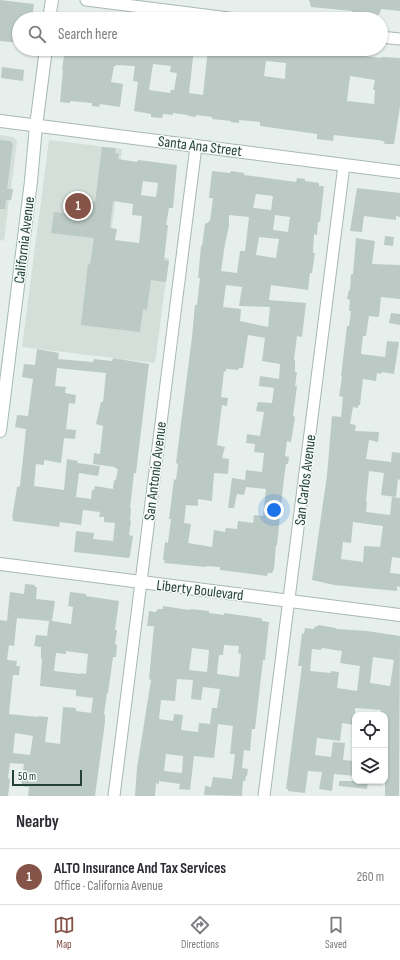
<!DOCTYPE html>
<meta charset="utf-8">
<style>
body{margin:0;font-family:"Sofia Sans Condensed",sans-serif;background:#f7f7f7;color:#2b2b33}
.controls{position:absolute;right:12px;bottom:12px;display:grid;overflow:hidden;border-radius:8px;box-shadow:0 1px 3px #0004}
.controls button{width:36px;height:36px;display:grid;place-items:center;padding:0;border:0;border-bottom:1px solid #e1e1e2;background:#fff;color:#2b2b33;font:20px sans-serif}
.scale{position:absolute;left:12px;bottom:10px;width:70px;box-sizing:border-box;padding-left:4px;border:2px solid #24423a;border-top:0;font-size:11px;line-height:14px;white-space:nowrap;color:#24423a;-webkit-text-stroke:3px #f7fbf9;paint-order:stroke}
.you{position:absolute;left:274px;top:510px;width:14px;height:14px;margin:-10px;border:3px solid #fff;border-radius:50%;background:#1a73e8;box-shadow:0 0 0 6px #1a73e833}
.badge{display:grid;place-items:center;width:26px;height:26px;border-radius:50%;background:#855347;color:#fff;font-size:13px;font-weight:700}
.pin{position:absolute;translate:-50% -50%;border:2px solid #fff;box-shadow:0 1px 4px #0006}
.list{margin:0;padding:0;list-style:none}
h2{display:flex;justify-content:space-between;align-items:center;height:52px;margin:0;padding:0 16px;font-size:17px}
h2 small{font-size:13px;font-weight:400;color:#7c7c81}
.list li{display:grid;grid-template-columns:26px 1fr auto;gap:12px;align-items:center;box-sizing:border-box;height:56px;padding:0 16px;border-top:1px solid #e1e1e2}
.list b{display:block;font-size:15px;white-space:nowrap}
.list p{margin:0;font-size:13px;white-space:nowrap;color:#7c7c81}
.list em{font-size:13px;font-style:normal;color:#7c7c81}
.icon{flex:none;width:22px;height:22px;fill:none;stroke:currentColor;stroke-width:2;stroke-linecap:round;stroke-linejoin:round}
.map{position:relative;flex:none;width:400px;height:796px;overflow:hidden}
.search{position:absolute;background:#fff;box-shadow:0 1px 3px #0004;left:12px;right:12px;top:12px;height:44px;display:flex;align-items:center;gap:10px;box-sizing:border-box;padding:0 14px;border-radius:22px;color:#7c7c81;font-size:15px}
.sheet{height:108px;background:#fff}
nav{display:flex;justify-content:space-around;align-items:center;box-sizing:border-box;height:56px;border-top:1px solid #e1e1e2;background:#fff;font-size:11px;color:#7c7c81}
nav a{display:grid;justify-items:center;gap:2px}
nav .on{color:#855347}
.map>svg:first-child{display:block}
.built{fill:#d4dfda}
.building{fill:#bbcac4;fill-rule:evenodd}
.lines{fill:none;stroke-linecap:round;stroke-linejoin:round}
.minor-casing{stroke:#a8b8b2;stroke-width:13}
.tertiary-casing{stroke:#a8b8b2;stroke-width:14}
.secondary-casing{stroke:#a4bbb3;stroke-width:14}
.minor{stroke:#fff;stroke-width:11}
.tertiary{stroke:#fff;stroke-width:12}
.secondary{stroke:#fff;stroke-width:12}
.labels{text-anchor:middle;stroke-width:3;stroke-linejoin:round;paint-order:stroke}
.street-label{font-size:15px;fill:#24423a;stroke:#f7fbf9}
</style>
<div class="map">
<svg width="400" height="796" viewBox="0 0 400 796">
<rect width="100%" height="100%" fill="#e6efeb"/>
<!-- built -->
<path class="built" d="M 0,135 L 13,137 L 17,141 L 11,189 L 13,189 L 11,200 L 9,200 L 4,241 L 0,240 Z
M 49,140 L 122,149 L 109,250 L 169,258 L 155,363 L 22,347 Z"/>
<!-- building -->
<path class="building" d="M 0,0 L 34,4 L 32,19 L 19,19 L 19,43 L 0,41 Z
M 309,0 L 400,0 L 400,11 L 381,9 L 380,13 L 377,16 L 352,13 L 352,11 L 311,7 Z
M 53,49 L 107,49 L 107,50 L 137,54 L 138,49 L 147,49 L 146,53 L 162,55 L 163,49 L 194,49 L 189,93 L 203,95 L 208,49 L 310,49 L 381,58 L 381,57 L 400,58 L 400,107 L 394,144 L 385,144 L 383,141 L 378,140 L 334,135 L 333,141 L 317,139 L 317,134 L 260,126 L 260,122 L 239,120 L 239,123 L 230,122 L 231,121 L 212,119 L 212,117 L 196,115 L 196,117 L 188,116 L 188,115 L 173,113 L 173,115 L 163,114 L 162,118 L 151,117 L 151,114 L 134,111 L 138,82 L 133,81 L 135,66 L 116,65 L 116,66 L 114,66 L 111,82 L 123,84 L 120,107 L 100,104 L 99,107 L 92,106 L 92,103 L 70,101 L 70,103 L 60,102 L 63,70 L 62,69 L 64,56 L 53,55 ZM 266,61 L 286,63 L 285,79 L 264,76 ZM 153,64 L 171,66 L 170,72 L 177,73 L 174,90 L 171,90 L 170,93 L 149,90 ZM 350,76 L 375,80 L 373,90 L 375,90 L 374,104 L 347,101 Z
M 2,67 L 24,70 L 23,81 L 1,78 Z
M 0,140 L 10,141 L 13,144 L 7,189 L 13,189 L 11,200 L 6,200 L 5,209 L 0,209 Z
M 102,147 L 116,148 L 115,153 L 119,154 L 118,159 L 137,162 L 138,160 L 177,165 L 173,208 L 169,208 L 166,225 L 168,225 L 164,260 L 169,261 L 166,282 L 151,280 L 147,310 L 143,309 L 140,332 L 81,325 L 88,264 L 90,265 L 94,238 L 51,233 L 54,212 L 74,214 L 75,200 L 95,202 ZM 143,181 L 158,183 L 156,197 L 141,195 ZM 113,201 L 133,204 L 132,215 L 142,216 L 139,243 L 115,240 L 117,229 L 110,228 Z
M 212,171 L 230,173 L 231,171 L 244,173 L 244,175 L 296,182 L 297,178 L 305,179 L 305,181 L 319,183 L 319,186 L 324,186 L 320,222 L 318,222 L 317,235 L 314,234 L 313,253 L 315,253 L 312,273 L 310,273 L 308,290 L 271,285 L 269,300 L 306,303 L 302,337 L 297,336 L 294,360 L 295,360 L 295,372 L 297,372 L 295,386 L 297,386 L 293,416 L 295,417 L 291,442 L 287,441 L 285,456 L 289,457 L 288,464 L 286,464 L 284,478 L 278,535 L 277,545 L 276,545 L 274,569 L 272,573 L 268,573 L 267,576 L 220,570 L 220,567 L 206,566 L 206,567 L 164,563 L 165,560 L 163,560 L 165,542 L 168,543 L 171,519 L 169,519 L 174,479 L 176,480 L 178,464 L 176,463 L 180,431 L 192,337 L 195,305 L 197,305 L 200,278 L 198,278 L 201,246 L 202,246 L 205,224 L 210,221 L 213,198 L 209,198 ZM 256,194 L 273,196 L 271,210 L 253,208 ZM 229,215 L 249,217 L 245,251 L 240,251 L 237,273 L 221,271 L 225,244 L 229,226 ZM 275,215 L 290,217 L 288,232 L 273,230 ZM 259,237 L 279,239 L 276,258 L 256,255 ZM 226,285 L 242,287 L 239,306 L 270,307 L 268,327 L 240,321 L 241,309 L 223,307 ZM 248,335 L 265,338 L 262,361 L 280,364 L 279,379 L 260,376 L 259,386 L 274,388 L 272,403 L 258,402 L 256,411 L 264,412 L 260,436 L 247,434 L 246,443 L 255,444 L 254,452 L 264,453 L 262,472 L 246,470 L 245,480 L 232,478 L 228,508 L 234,508 L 237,494 L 244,495 L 246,487 L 266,489 L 263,516 L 254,515 L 253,523 L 238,521 L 237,529 L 226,528 L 225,532 L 214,530 L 212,547 L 188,543 L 191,524 L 184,523 L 186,505 L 198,506 L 198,499 L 212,501 L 214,473 L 228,474 L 229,459 L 222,458 L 225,447 L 217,445 L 222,405 L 227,406 L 228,398 L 221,397 L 224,371 L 226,372 L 226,369 L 238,370 L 239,368 L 243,368 Z
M 357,188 L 400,193 L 400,217 L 396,216 L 396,220 L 364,216 L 362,232 L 350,231 Z
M 385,236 L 394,237 L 393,246 L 384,245 Z
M 356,238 L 375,241 L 372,264 L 400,265 L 400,299 L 381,297 L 379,317 L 369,316 L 366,336 L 363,336 L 361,354 L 385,357 L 387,341 L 399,342 L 394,374 L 382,372 L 381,374 L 377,373 L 376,381 L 363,379 L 360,405 L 358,405 L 358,408 L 353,407 L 350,424 L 356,425 L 355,431 L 379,432 L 378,442 L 369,440 L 366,459 L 391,462 L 392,452 L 400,453 L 400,480 L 398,479 L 396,497 L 381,495 L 384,473 L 369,471 L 366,501 L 367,501 L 366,512 L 390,515 L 392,497 L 400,498 L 400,558 L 392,557 L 390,573 L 400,574 L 400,587 L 397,586 L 397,591 L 334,585 L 312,580 L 327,475 L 332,416 L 341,417 L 343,397 L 339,396 L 342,377 L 341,376 L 347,326 L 349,326 L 351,311 L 349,311 L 350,300 L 347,299 L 349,290 L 350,290 L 351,274 L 353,274 ZM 353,522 L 383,526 L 380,547 L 364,546 L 363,562 L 341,559 L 343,542 L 351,543 Z
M 391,313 L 400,314 L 400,325 L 389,323 Z
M 37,349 L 59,353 L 58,359 L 93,362 L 94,359 L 112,361 L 113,358 L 149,364 L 136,473 L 134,473 L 130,508 L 131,508 L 130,521 L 131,521 L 129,535 L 133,536 L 130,556 L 129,558 L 74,552 L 76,531 L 94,533 L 93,539 L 113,541 L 115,523 L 104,522 L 104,517 L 99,517 L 100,512 L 83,510 L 81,525 L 60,522 L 59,527 L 13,521 L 13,518 L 12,518 L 17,487 L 19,487 L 20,485 L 22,468 L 26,429 L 15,427 L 17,415 L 28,416 L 33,379 L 22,377 L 24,364 L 35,365 ZM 57,368 L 106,373 L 103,402 L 101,402 L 96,424 L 103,426 L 100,454 L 94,453 L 93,464 L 115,467 L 115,468 L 118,469 L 116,479 L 114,481 L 113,489 L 95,486 L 94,490 L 92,490 L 91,499 L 76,497 L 79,473 L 98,476 L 100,466 L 77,463 L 78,461 L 67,459 L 64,490 L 34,486 L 36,464 L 44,465 L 44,460 L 61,463 L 64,438 L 75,439 L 76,430 L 66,429 L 69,403 L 75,404 L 76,395 L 65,393 L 66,387 L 55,386 Z
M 25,584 L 35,585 L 35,587 L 37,587 L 36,599 L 55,601 L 52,621 L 71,624 L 73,607 L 68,606 L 70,592 L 86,594 L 86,596 L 119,601 L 115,630 L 117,630 L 115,644 L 117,645 L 116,657 L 113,657 L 108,693 L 107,693 L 104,714 L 105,715 L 105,722 L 95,796 L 28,796 L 29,787 L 21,786 L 24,764 L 10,763 L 8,778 L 10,779 L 8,796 L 0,796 L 0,620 L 7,621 L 10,592 L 24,594 ZM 17,618 L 49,621 L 47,636 L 36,635 L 34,646 L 41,647 L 41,659 L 42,659 L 40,686 L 76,690 L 76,696 L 93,698 L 91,713 L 76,711 L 76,708 L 63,707 L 60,744 L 45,742 L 48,717 L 38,716 L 38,717 L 9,714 L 13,675 L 19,675 L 20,666 L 16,666 L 17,661 L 7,660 L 9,645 L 14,646 ZM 66,651 L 88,654 L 86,674 L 81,673 L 81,674 L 54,671 L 56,653 L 66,654 ZM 15,733 L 33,736 L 30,755 L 13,753 Z
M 163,606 L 189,610 L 190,609 L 209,611 L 209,613 L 224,615 L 224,613 L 260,618 L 262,619 L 262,621 L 269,622 L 265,660 L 263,660 L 255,729 L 252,729 L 250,751 L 244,750 L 242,768 L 248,769 L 247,776 L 246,776 L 245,781 L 243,781 L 242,796 L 204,795 L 205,786 L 211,787 L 213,777 L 232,779 L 235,754 L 230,754 L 233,726 L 218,724 L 214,758 L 194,756 L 190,790 L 179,789 L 180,784 L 159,781 L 159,784 L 156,783 L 155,796 L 135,796 L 137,768 L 151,680 L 149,679 L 154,626 L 147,626 L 149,611 L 156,612 L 158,609 L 163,609 ZM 224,645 L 239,646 L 238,653 L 241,654 L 239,677 L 217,674 L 219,655 L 223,655 ZM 192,648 L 209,650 L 207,672 L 189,670 ZM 177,679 L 193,680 L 191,699 L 201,700 L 203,687 L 220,689 L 217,708 L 212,708 L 210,724 L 199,723 L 198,732 L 181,730 L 183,715 L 174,714 L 173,721 L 159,719 L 161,700 L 175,701 ZM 166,754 L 183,756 L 182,773 L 164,771 Z
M 318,625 L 336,628 L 336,629 L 367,631 L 400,636 L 399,796 L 385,796 L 385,745 L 387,719 L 385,719 L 385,715 L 380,715 L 381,710 L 355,708 L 355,725 L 342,723 L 340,741 L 317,738 L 315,755 L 331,757 L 333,742 L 345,743 L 343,760 L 355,761 L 355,776 L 334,774 L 332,791 L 319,789 L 322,772 L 308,771 L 305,793 L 288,791 L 288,789 L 286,789 L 302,666 L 298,666 L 302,633 L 304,634 L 305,628 L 314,629 L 315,626 L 317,627 ZM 322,648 L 342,651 L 340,663 L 360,666 L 357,691 L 337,688 L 339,672 L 331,671 L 331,673 L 310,671 L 312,649 L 321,650 ZM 373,657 L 394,660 L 390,686 L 370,683 Z
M 339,781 L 368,781 L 367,789 L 339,786 Z"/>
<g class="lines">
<defs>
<path id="minor" d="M 86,0 L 237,19
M 381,37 L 400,39
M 114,796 L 196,146
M 264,796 L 344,165"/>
<path id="tertiary" d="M 49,19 L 52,0
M 0,121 L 400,172
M 36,126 L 46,49
M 0,564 L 400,615"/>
<path id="secondary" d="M 0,431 L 31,181 L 36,126"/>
</defs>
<!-- minor casing -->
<use href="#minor" class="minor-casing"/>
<!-- tertiary casing -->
<use href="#tertiary" class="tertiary-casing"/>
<!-- secondary casing -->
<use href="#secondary" class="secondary-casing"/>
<!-- minor -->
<use href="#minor" class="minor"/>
<!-- tertiary -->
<use href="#tertiary" class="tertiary"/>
<!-- secondary -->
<use href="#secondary" class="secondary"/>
</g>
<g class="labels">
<!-- street labels -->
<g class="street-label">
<text transform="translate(200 146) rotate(7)" y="5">Santa Ana Street</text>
<text transform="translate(24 240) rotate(-83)" y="5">California Avenue</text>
<text transform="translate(155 471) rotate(-83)" y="5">San Antonio Avenue</text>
<text transform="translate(305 480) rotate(-83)" y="5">San Carlos Avenue</text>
<text transform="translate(200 590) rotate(7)" y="5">Liberty Boulevard</text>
</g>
</g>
</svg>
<div class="controls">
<button><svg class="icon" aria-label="locate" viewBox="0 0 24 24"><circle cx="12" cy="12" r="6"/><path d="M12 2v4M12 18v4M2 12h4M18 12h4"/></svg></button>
<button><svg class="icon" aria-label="layers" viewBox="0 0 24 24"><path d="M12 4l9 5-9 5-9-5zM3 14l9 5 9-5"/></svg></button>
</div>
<div class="scale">50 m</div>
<div class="you"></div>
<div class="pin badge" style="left:78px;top:206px">1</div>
<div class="search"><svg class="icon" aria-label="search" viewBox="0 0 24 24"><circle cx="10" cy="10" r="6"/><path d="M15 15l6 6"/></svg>Search here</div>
</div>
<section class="sheet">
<h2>Nearby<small></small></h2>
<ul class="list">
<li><span class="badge">1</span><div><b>ALTO Insurance And Tax Services</b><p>Office · California Avenue</p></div><em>260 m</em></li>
</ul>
</section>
<nav>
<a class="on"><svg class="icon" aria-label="map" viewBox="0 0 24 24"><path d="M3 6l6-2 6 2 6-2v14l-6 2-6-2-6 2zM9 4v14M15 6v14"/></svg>Map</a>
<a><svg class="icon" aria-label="directions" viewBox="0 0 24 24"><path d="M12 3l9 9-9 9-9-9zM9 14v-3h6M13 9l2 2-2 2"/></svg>Directions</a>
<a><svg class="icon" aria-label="saved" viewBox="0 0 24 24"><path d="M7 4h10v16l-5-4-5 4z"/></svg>Saved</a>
</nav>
